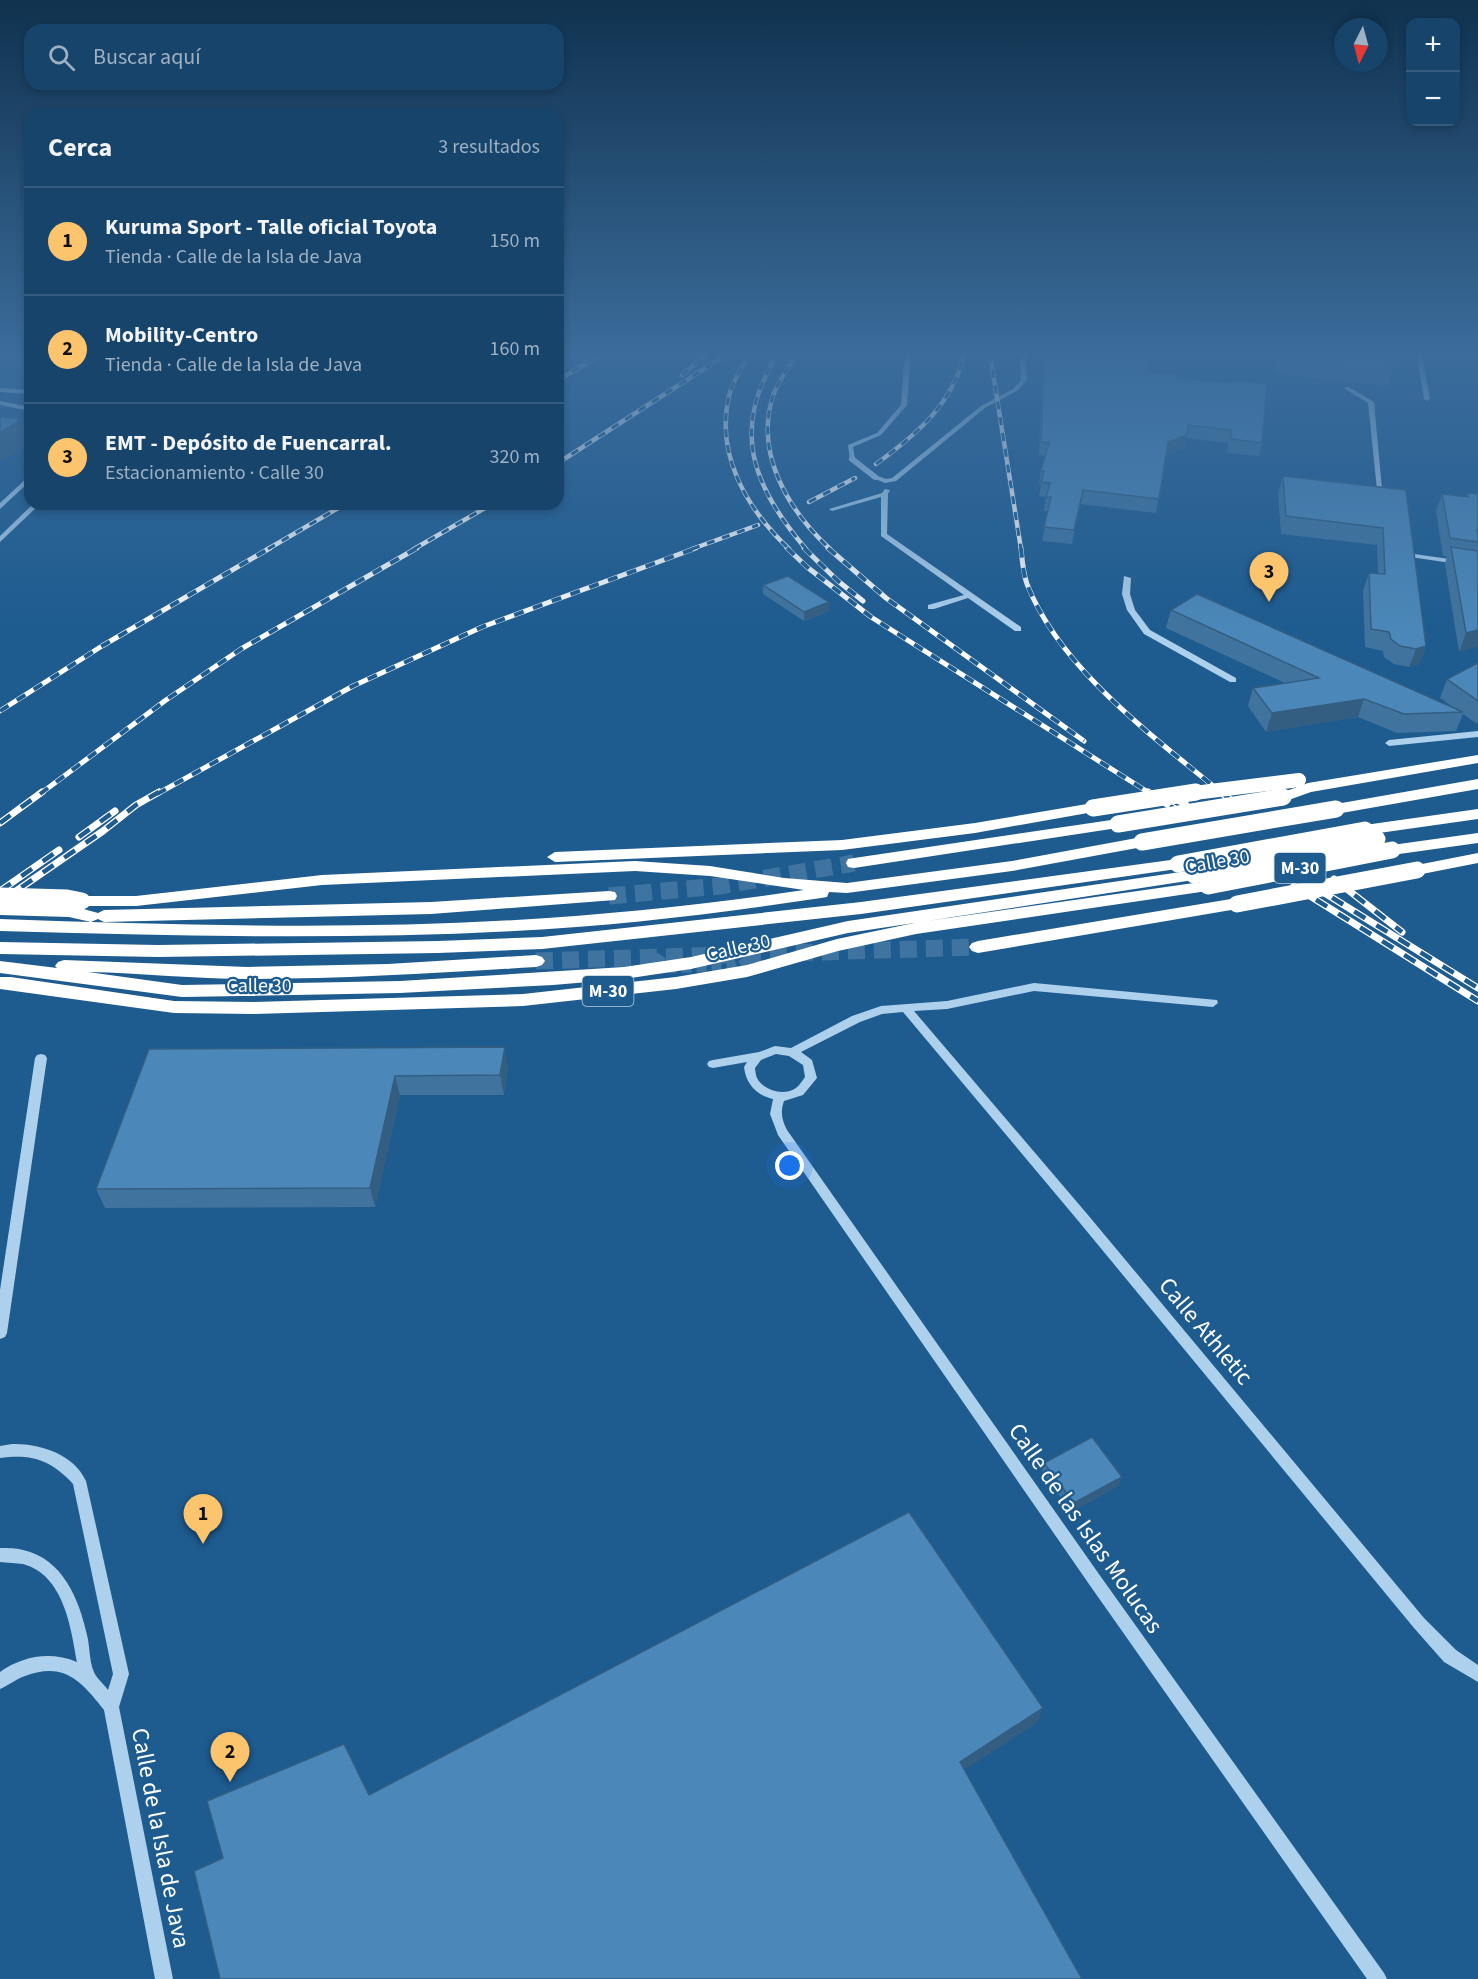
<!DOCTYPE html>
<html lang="es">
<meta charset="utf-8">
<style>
body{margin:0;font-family:"Source Sans 3",sans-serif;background:#234e73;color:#f1f3f6}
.controls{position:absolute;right:18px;top:18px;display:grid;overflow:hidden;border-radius:12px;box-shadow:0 3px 9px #0003}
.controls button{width:54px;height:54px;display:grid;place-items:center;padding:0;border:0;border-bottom:2px solid #355c7e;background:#16446b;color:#f1f3f6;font:30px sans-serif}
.compass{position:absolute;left:1334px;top:18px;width:54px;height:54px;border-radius:50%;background:#16446b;box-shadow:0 3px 9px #0003;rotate:186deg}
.you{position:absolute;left:790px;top:1166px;width:21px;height:21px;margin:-15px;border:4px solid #fff;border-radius:50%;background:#1a73e8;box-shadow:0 0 0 9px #1a73e833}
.badge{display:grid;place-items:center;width:39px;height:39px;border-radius:50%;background:#fcc46c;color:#111;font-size:20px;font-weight:700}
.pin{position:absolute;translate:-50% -50px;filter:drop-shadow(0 2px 3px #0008)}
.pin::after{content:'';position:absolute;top:32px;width:21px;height:18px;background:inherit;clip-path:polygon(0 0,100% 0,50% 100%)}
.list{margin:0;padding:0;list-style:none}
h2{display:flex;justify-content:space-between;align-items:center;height:78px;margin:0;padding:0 24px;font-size:26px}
h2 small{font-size:20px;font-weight:400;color:#9eb0c1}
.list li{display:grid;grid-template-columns:39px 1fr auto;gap:18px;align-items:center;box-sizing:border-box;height:108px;padding:0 24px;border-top:2px solid #355c7e}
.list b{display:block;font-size:22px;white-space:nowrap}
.list p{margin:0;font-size:20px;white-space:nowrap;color:#9eb0c1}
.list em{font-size:20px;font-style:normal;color:#9eb0c1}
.icon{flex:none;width:33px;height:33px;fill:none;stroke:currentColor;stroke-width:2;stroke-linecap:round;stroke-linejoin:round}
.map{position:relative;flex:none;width:1478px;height:1979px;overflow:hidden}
.search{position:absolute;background:#16446b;box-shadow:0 3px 9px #0003;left:24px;top:24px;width:540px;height:66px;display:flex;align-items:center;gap:15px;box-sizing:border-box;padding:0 21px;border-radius:18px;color:#9eb0c1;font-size:22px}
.panel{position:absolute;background:#16446b;box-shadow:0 3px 9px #0003;left:24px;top:108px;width:540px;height:402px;border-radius:18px}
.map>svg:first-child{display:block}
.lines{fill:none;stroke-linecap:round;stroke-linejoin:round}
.minor-tunnel{stroke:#4074a0;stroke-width:10;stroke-dasharray:10 5;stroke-linecap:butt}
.highway-tunnel{stroke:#4074a0;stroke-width:17;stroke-dasharray:17 9;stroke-linecap:butt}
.minor{fill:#add0ed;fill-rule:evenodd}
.highway{fill:#fff;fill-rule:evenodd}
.rail-far2-casing{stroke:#fff;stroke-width:4.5}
.rail-far1-casing{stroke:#fff;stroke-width:5}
.rail-casing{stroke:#fff;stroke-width:7}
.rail-far2{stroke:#1e5b8f;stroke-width:3;stroke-dasharray:8;stroke-linecap:butt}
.rail-far1{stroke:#1e5b8f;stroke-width:4;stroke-dasharray:10;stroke-linecap:butt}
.rail{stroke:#1e5b8f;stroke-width:4.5;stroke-dasharray:13;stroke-linecap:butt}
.minor-bridge{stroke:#add0ed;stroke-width:6}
.highway-bridge-far1{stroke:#fff;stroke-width:14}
.highway-bridge{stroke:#fff;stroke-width:17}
.wall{fill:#40749e}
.shaded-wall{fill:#345e81}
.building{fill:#4b87b8;stroke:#345e81;stroke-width:1.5}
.labels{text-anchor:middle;stroke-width:4.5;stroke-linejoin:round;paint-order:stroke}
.shield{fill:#1e5b8f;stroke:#bccedd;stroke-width:1.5}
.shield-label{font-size:18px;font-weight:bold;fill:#fff}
.street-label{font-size:20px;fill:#fff;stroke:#1e5b8f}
.near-street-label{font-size:24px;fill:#fff;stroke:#1e5b8f}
</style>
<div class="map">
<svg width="1478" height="1979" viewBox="0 0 1478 1979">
<rect width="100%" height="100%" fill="#1e5b8f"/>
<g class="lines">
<!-- minor-tunnel -->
<path class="minor-tunnel" d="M 655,957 L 671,968 L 739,967 L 756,954"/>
<!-- highway-tunnel -->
<path class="highway-tunnel" d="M 609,896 L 720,886 L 854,863
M 536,961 L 978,947"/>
<!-- minor -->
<path class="minor" d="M 905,354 L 911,354 L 907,405 L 881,435 L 853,447 L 855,459 L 850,460 L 848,445 L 877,433 L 901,405 Z
M 1020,354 L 1026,354 L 1027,380 L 1017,391 L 985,408 L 896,481 L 885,483 L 873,478 L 872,477 L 875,475 L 886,479 L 892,478 L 981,406 L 1013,389 L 1021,380 Z
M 1417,356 L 1422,357 L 1430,399 L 1427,401 L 1424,399 Z
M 1345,387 L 1349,387 L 1374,402 L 1383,500 L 1378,499 L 1368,403 L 1345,389 Z
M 0,388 L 30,390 L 30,394 L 0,392 Z
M 0,401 L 30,407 L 30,411 L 0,405 Z
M 30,475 L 30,481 L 0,509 L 0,503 Z
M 885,489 L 890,490 L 888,494 L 887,534 L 1021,627 L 1021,631 L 1015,631 L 968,598 L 934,609 L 928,609 L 928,605 L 964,595 L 881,536 L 881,497 L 832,511 L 829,509 L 882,493 Z
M 33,504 L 40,504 L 0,542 L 0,536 Z
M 1414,554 L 1478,563 L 1478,567 L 1417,558 L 1414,558 Z
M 1124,576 L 1131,578 L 1130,594 L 1135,610 L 1150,630 L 1236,678 L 1236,682 L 1230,682 L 1144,634 L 1127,610 L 1122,594 Z
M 1478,731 L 1478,737 L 1389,746 L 1385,743 L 1389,740 Z
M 1034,983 L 1217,1000 L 1218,1003 L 1213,1007 L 1034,991 L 947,1009 L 914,1011 L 1088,1215 L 1424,1618 L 1456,1650 L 1478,1665 L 1478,1682 L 1444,1662 L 1414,1628 L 1080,1223 L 903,1012 L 882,1014 L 860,1022 L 801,1052 L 812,1060 L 817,1078 L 803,1095 L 784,1101 C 780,1112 782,1120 787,1130 L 1101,1577 L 1384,1973 L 1387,1979 L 1367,1979 L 1091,1587 L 778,1135 L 770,1114 L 773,1099 C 756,1095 746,1084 744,1067 L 747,1062 L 713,1068 L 709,1067 L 707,1064 L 709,1061 L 713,1060 L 759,1052 L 775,1046 L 791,1048 L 852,1016 L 881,1006 L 947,1001 ZM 776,1054 L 789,1056 L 803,1065 L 805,1077 C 802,1081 799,1086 796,1088 C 784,1097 763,1090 757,1078 C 756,1076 755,1069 755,1068 L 761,1060 Z
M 41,1054 L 45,1055 L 47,1058 L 7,1333 L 5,1337 L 0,1339 L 0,1290 L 35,1058 L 37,1055 Z
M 12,1444 C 39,1443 74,1454 86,1481 L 129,1674 L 119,1707 L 173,1979 L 155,1979 L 104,1710 C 82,1682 65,1661 25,1676 C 16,1679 9,1685 0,1689 L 0,1672 C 23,1656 50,1651 77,1662 C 71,1628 64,1575 23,1564 C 16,1563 7,1563 0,1562 L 0,1548 C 8,1548 16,1548 23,1550 C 63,1559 79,1599 87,1635 C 90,1646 89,1661 94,1672 C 96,1678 104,1684 108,1690 L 113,1674 L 73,1484 C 51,1460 32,1454 0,1458 L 0,1446 Z"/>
<!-- highway -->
<path class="highway" d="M 1478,755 L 1478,763 L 1311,792 L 1283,802 L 1275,797 L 1278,794 L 1308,783 Z
M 1478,779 L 1478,789 L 1336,814 L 1328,809 L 1336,804 Z
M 1093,803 L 1099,805 L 1101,808 L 1099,811 L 975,833 L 842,850 L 555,862 L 547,857 L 555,852 L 842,840 L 975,823 Z
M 1478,809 L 1478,819 L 1365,835 L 1357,830 L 1365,825 Z
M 1118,819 L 1126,824 L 1124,827 L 854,868 L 848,867 L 846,863 L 848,859 L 854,858 Z
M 1478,833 L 1478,843 L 1392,855 L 1384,850 L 1392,845 Z
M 1142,837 L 1148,838 L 1150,842 L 1148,846 L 1012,871 L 847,893 L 829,892 L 827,897 L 821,898 C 719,913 617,926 514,931 C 342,940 171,936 0,931 L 0,919 C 172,925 344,930 516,920 C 613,914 709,904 804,890 L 710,876 L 635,871 L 322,885 L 136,906 L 82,906 L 76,905 L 74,901 L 76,897 L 82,896 L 136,896 L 322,875 L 635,861 L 710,866 L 784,878 L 847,883 L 1012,861 Z
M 1478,853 L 1478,863 L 1417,875 L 1411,874 L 1409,870 L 1411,866 L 1417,865 Z
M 1178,859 L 1184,860 L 1186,864 L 1184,868 L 861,914 L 542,949 L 438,953 L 158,957 L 0,954 L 0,942 L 158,945 L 438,941 L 542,937 L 861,902 Z
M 1194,870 L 1200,871 L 1202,875 L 1200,879 L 927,921 L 1208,881 L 1214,882 L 1216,886 L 1214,890 L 916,934 L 838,951 L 747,977 L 676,989 L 523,1006 L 254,1014 L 174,1013 L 0,989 L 0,977 L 11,977 L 174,1001 L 254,1002 L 523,994 L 676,977 L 747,965 L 837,939 L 914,923 L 848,933 L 691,969 L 624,979 L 553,985 L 400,993 L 182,997 L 0,973 L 0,961 L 57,968 L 55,966 L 58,962 L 64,960 L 248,967 L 388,964 L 536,955 L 542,957 L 545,961 L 542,965 L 536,967 C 440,973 344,979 248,979 C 195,979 142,973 88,972 L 182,985 L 400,981 L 624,967 L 691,957 L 848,921 Z
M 609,891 L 615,892 L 617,896 L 615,900 L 431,914 L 104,922 L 98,919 L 91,922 L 69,917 L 0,915 L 0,903 L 69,905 L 98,913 L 104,910 L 431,902 Z
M 1237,898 L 1243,900 L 1245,904 L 1243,908 L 978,953 L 972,951 L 969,947 L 972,943 L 978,941 Z"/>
<defs>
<path id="rail-far2" d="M 749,354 C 743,367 732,382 729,396 C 715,455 747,509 789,549
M 778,354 C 730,428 752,486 806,549
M 798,354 C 789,366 780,379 774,393 C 753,452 788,510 830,549
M 990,354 L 1021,549
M 682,375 L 707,354
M 558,380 L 602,354
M 558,463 L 727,354
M 876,464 C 916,435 953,404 964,354
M 809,502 L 855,478
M 268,549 L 345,504
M 414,549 L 492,504
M 692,549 L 758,525"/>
<path id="rail-far1" d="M 787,548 L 807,567 L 871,617 L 1151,794
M 804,548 L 838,581 L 863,601
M 828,548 L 886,598 L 1084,741
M 1021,548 C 1022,559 1023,573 1027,584 C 1060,669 1154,737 1223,794
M 0,711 L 102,646 L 270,548
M 40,794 L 166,700 L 241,649 L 417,548
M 157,794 L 353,686 L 482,627 L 696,548"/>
<path id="rail" d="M 1148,792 L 1175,809
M 1221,792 L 1232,801
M 1167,793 L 1186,805
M 0,823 L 42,792
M 79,837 L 115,811
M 1334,879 L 1402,932
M 1310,884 L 1478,988
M 1294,886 L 1478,1001
M 0,891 L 59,850
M 0,902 L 103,831 L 136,805 L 159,792"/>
</defs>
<!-- rail-far2 casing -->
<use href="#rail-far2" class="rail-far2-casing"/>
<!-- rail-far1 casing -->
<use href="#rail-far1" class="rail-far1-casing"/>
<!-- rail casing -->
<use href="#rail" class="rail-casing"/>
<!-- rail-far2 -->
<use href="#rail-far2" class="rail-far2"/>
<!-- rail-far1 -->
<use href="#rail-far1" class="rail-far1"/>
<!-- rail -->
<use href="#rail" class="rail"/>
<!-- minor-bridge -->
<path class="minor-bridge" d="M 852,459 L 875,477"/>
<!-- highway-bridge-far1 -->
<path class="highway-bridge-far1" d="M 1186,794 L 1299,780"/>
<!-- highway-bridge -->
<path class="highway-bridge" d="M 1093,808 L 1196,792
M 1118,824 L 1283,797
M 1142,842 L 1336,809
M 1178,864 L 1365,830
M 1194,875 L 1377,839
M 1208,886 L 1392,850
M 0,896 L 67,898 L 82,901
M 1237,904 L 1417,870"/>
</g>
<!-- wall -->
<path class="wall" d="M 1255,354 L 1417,354 L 1415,356 L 1404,355 L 1400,368 L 1392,367 L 1392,373 L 1388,386 L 1275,374 L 1276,357 Z
M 1418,354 L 1462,354 L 1460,360 L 1424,357 Z
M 1044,361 L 1148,372 L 1177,378 L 1262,443 L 1259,456 L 1227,453 L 1228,443 L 1186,438 L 1184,448 L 1166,455 L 1156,513 L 1080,504 L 1072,544 L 1042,541 L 1048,511 L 1044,511 L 1046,497 L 1039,496 L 1041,485 L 1039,484 L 1041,471 L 1046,456 L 1039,455 L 1042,374 Z
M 1283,476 L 1406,490 L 1426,646 L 1419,664 L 1409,667 L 1394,664 L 1384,657 L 1383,651 L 1365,647 L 1363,591 L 1369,573 L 1378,574 L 1377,545 L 1281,534 L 1278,493 Z
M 1467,493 L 1478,494 L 1478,646 L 1459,652 L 1445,564 L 1447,556 L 1443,556 L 1436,511 L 1442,494 L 1466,497 Z
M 763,585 L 829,602 L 829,611 L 804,621 L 763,594 Z
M 1171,610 L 1454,708 L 1440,698 L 1447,679 L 1478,663 L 1478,721 L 1477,724 L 1463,714 L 1456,731 L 1397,733 L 1358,717 L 1266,732 L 1248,706 L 1253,688 L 1285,683 L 1166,628 Z
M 149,1049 L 508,1067 L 504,1095 L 400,1095 L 375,1207 L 105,1208 L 96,1189 Z
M 1044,1463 L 1118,1486 L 1071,1512 L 1042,1472 Z"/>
<!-- shaded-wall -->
<path class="shaded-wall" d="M 21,419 L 29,443 L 0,462 L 0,433 Z
M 1187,435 L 1184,448 L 1165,455 L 1168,442 Z
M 829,602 L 829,611 L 804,621 L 804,612 Z
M 1478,630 L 1478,646 L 1459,652 L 1466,633 Z
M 1426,646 L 1419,664 L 1409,667 L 1416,649 Z
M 1364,699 L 1358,717 L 1266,732 L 1272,713 Z
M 505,1047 L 508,1067 L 504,1095 L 500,1075 Z
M 395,1076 L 400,1095 L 375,1207 L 370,1188 Z
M 1122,1477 L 1118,1486 L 1071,1512 L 1074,1503 Z
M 1043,1708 L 1037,1723 L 955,1776 L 960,1762 Z"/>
<!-- building -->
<path class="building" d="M 1046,354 L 1151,354 L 1148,372 L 1178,375 L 1177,378 L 1233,383 L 1233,380 L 1267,384 L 1262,443 L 1231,439 L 1231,430 L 1188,425 L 1187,435 L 1168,442 L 1159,499 L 1083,490 L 1074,530 L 1044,527 L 1051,497 L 1046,497 L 1050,483 L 1041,482 L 1044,471 L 1041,471 L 1049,442 L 1041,442 L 1044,361 Z
M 1279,354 L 1404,354 L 1404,356 L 1390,354 L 1392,373 L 1278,362 Z
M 0,417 L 21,419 L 0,433 Z
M 1283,476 L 1406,490 L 1426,646 L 1416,649 L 1400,646 L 1391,639 L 1389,632 L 1371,629 L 1369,573 L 1385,574 L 1383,528 L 1286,516 Z
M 1467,493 L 1478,494 L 1478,530 L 1477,530 L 1478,535 L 1478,542 L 1450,538 L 1442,494 L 1468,497 Z
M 1451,547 L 1478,551 L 1478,630 L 1466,633 Z
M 788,576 L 829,602 L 804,612 L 763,585 Z
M 1197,594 L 1463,712 L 1404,714 L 1364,699 L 1272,713 L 1253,688 L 1319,678 L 1171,610 Z
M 1478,663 L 1478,701 L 1447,679 Z
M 505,1047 L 500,1075 L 395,1076 L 370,1188 L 96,1189 L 149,1049 Z
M 1092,1437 L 1122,1477 L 1074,1503 L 1044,1463 Z
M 909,1512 L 1043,1708 L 960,1762 L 1082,1979 L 220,1979 L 194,1871 L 223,1858 L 207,1801 L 344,1744 L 369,1795 Z"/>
<!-- sky -->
<linearGradient id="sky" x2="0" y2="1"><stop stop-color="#10324f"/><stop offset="0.56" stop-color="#3b6c9b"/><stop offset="1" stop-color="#3b6c9b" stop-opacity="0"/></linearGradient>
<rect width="1478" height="631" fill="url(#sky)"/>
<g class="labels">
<!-- shield labels -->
<g class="shield">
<rect x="1274.5" y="853" width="51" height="30" rx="4.5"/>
<rect x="582.5" y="976" width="51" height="30" rx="4.5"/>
</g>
<g class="shield-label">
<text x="1300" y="874">M-30</text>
<text x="608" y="997">M-30</text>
</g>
<!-- street labels -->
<g class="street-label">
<text transform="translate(1217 861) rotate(-10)" y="7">Calle 30</text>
<text transform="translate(738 947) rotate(-13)" y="7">Calle 30</text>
<text x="259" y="992">Calle 30</text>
</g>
<!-- near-street labels -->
<g class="near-street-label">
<text transform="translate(1206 1331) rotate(50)" y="8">Calle Athletic</text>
<text transform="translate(1086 1528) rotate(55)" y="8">Calle de las Islas Molucas</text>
<text transform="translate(161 1838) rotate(79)" y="8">Calle de la Isla de Java</text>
</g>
</g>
</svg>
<div class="controls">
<button>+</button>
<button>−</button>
</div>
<svg class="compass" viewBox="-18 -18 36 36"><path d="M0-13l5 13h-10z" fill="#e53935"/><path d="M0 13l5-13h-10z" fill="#9eb0c1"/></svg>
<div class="you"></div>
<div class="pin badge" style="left:203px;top:1544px">1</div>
<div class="pin badge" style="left:230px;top:1782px">2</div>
<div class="pin badge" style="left:1269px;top:602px">3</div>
<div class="search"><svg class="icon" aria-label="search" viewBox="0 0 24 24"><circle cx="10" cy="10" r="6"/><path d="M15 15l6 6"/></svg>Buscar aquí</div>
<section class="panel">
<h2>Cerca<small>3 resultados</small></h2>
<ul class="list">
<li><span class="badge">1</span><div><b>Kuruma Sport - Talle oficial Toyota</b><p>Tienda · Calle de la Isla de Java</p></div><em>150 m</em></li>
<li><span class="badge">2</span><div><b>Mobility-Centro</b><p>Tienda · Calle de la Isla de Java</p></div><em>160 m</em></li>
<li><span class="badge">3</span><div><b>EMT - Depósito de Fuencarral.</b><p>Estacionamiento · Calle 30</p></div><em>320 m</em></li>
</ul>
</section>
</div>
